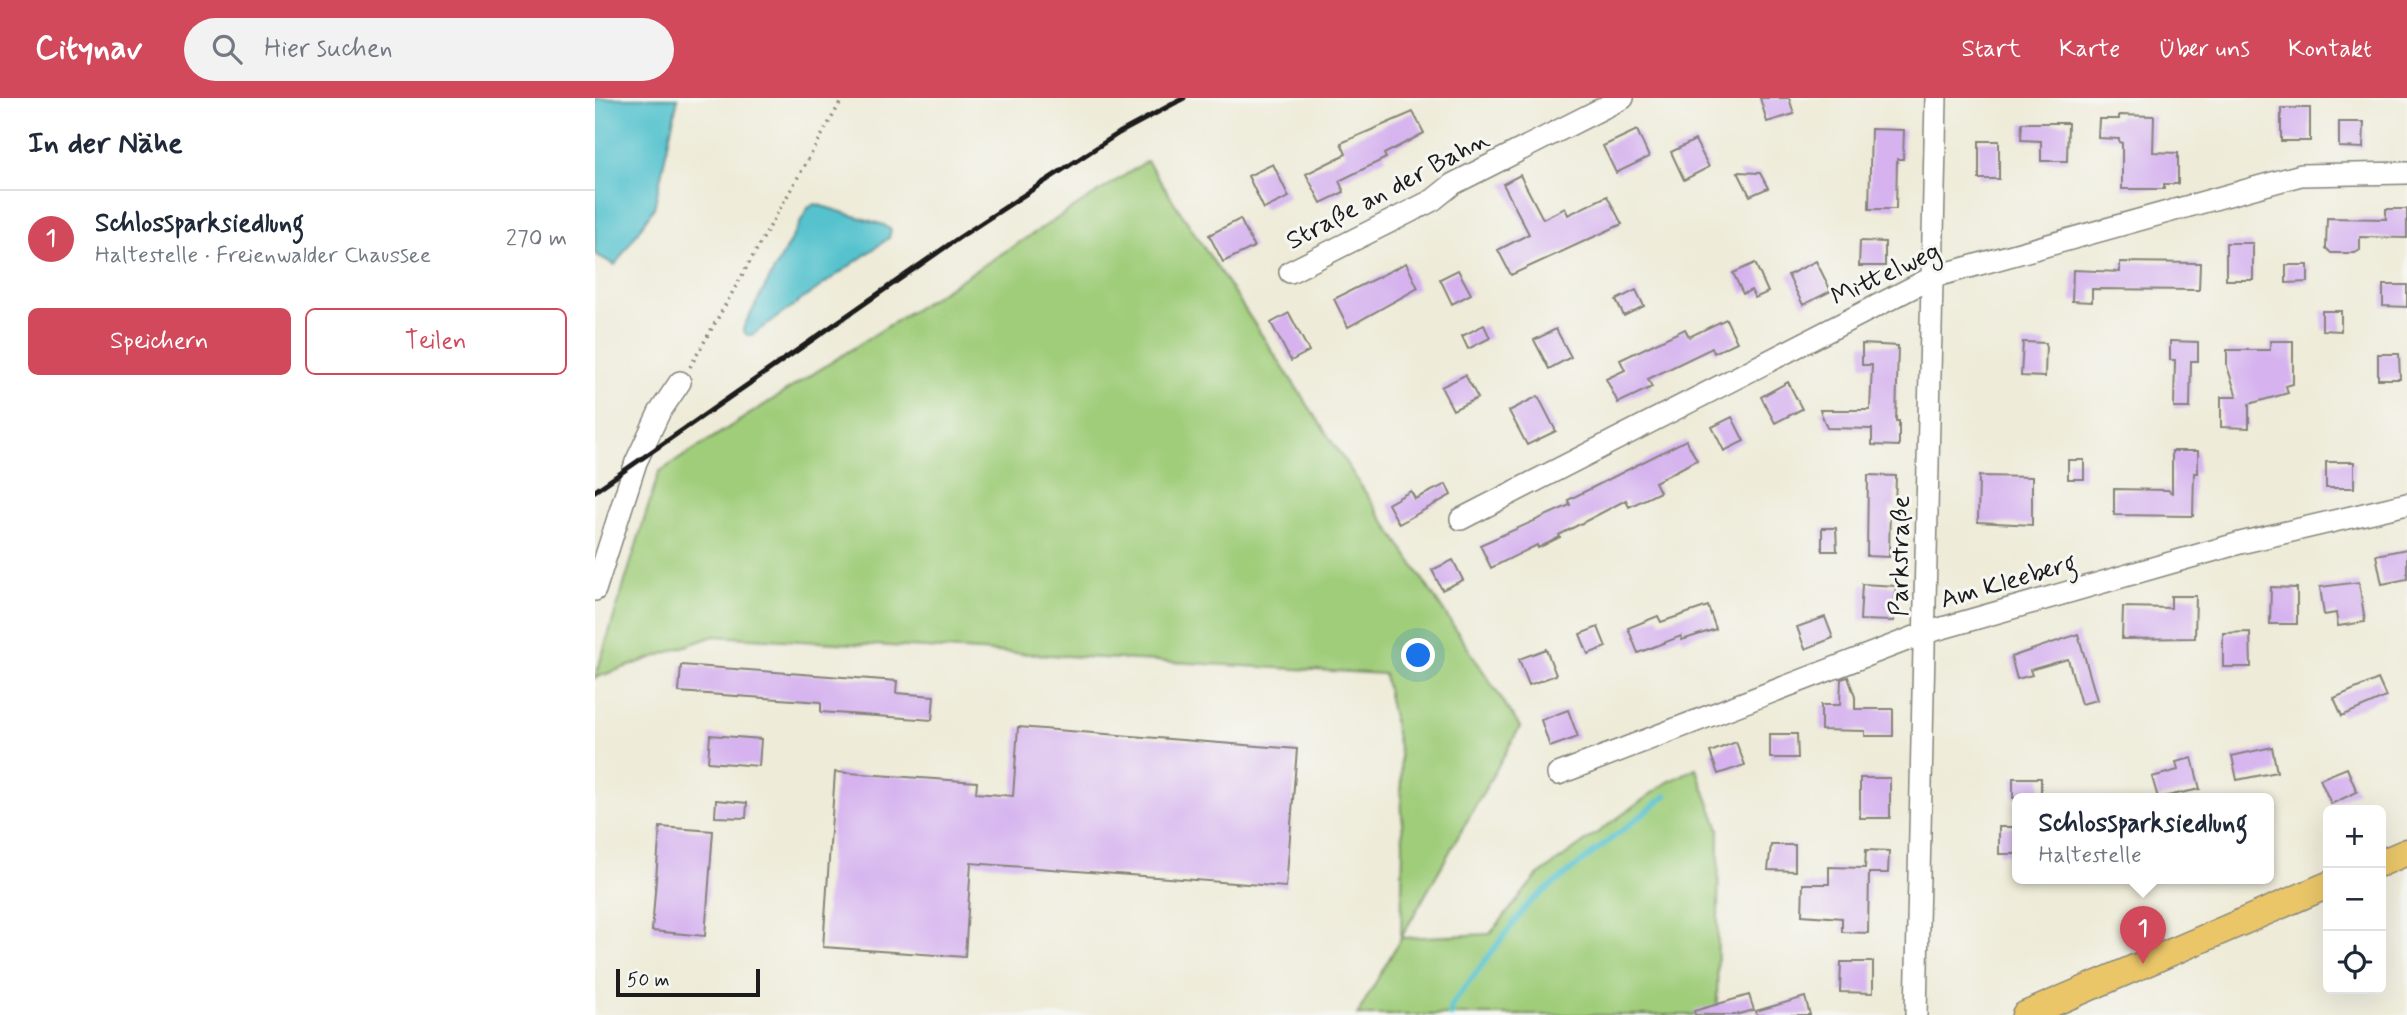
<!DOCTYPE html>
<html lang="de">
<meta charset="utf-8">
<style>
body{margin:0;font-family:Mynerve,sans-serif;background:#f2f2f3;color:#1f2937}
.controls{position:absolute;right:21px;bottom:21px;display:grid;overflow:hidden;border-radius:10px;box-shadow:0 7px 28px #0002}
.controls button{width:63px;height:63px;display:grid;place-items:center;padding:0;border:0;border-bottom:2px solid #e0e1e3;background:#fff;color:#1f2937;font:35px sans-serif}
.scale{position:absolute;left:21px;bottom:18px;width:144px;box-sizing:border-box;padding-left:7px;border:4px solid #1c1c1c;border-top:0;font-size:19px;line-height:24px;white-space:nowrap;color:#1c1c1c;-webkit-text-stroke:5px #f6f6f2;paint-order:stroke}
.you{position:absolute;left:824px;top:558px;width:24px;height:24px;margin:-18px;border:5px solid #fff;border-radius:50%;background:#1a73e8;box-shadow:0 0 0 10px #1a73e833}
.badge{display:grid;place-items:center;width:46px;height:46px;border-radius:50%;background:#d1495b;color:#fff;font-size:23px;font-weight:700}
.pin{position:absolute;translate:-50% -58px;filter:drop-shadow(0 2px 4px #0008)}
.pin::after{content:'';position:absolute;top:37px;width:24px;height:21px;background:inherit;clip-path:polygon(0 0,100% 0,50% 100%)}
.popup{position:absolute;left:1417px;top:695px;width:262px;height:91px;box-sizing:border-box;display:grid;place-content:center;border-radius:10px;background:#fff;filter:drop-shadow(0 2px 5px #0005);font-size:23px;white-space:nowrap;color:#747a83}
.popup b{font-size:26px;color:#1f2937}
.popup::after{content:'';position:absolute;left:50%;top:100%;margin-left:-14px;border:14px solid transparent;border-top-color:#fff}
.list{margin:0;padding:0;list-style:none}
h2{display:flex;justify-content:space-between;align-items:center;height:91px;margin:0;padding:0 28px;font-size:30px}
h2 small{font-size:23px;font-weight:400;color:#747a83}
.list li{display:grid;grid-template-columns:46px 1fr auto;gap:21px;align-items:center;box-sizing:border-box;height:98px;padding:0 28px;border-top:2px solid #e0e1e3}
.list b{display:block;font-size:26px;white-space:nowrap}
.list p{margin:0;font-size:23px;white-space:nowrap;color:#747a83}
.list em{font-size:23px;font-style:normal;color:#747a83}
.actions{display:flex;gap:14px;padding:21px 28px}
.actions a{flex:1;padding:16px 0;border:2px solid #d1495b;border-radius:10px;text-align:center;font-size:24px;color:#d1495b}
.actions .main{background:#d1495b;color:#fff}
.icon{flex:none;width:38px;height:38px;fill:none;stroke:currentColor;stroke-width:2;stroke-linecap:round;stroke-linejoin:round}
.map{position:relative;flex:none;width:1812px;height:917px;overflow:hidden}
header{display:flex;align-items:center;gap:42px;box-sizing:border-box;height:98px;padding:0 35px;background:#d1495b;color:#fff}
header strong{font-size:33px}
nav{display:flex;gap:38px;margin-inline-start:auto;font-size:24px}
.search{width:490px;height:63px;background:#f2f2f3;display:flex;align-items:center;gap:18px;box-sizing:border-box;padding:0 24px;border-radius:38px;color:#747a83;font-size:26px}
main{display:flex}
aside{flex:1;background:#fff}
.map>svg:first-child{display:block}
.green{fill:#a0cd7a;stroke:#5e744b;stroke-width:2}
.water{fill:#55c2ce;stroke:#386f75;stroke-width:2}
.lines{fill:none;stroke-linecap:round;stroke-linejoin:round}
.stream{stroke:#55c2ce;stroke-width:6}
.building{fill:#d6b3ef}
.minor-casing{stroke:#85847a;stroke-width:24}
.major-casing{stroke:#85847a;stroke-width:29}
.path{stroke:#85847a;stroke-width:3.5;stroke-dasharray:2 5;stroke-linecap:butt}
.minor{stroke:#fff;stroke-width:21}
.major{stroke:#eac669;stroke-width:26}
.rail{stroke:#1c1c1c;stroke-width:5}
.labels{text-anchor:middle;stroke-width:6;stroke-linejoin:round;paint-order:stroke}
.street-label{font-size:26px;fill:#1c1c1c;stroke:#f6f6f2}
</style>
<header>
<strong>Citynav</strong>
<div class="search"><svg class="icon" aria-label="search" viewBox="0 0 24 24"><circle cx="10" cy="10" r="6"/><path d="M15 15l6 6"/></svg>Hier suchen</div>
<nav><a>Start</a><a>Karte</a><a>Über uns</a><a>Kontakt</a></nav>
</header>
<main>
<aside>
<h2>In der Nähe<small></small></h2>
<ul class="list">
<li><span class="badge">1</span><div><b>Schlossparksiedlung</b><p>Haltestelle · Freienwalder Chaussee</p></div><em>270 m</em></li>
</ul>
<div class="actions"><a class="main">Speichern</a><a>Teilen</a></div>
</aside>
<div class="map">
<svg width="1812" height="917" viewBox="0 0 1812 917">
<rect width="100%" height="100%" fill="#f6f6f2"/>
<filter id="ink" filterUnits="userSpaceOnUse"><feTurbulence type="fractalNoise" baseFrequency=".0143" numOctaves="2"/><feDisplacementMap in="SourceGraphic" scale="14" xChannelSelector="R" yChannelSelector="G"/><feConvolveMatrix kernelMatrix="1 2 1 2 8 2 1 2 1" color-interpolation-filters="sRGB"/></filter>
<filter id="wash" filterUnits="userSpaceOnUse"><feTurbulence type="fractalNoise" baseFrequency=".00686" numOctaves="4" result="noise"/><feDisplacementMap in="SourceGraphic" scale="28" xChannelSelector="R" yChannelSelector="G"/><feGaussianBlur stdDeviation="1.57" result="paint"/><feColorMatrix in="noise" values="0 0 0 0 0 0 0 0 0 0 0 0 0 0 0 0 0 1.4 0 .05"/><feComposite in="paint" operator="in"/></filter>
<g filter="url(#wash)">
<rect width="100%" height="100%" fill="#eeebd8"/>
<!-- green -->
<path class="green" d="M 552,63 L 925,629 L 806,840 L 895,836 L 941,779 L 1071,685 L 1101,670 L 1124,731 L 1122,917 L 762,917 L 806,840 L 808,747 L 805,655 L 789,576 L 119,538 L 0,580 L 64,374 Z"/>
<!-- water -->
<path class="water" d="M 0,0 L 83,0 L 59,110 L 20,167 L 0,156 Z
M 220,106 L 289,127 L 296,132 L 294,140 L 157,237 L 152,237 L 148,232 L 150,226 L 213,110 Z"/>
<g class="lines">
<!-- stream -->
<path class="stream" d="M 856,917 L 856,908 L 933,806 L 1071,698"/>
</g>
<g id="blocks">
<!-- building -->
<path class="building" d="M 1165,0 L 1194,0 L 1199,16 L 1172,24 Z
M 1686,10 L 1715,10 L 1715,43 L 1686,43 Z
M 818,14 L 829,35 L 789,56 L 791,60 L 744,83 L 749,94 L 726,105 L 711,76 L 751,56 L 746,45 Z
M 1524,17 L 1559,18 L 1558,54 L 1583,55 L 1583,86 L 1569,86 L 1569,91 L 1527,91 L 1527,45 L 1524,44 L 1524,41 L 1503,40 L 1504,21 L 1524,21 Z
M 1744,24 L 1769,24 L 1768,50 L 1744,49 Z
M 1427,25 L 1473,25 L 1472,63 L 1446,63 L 1446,43 L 1426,42 Z
M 1276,31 L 1309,32 L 1308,61 L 1302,61 L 1301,111 L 1274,111 Z
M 1042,32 L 1054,59 L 1021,75 L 1008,48 Z
M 1100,42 L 1114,69 L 1089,82 L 1076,54 Z
M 1384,43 L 1404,43 L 1404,81 L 1384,81 Z
M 678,66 L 694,99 L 669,111 L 653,78 Z
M 1143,74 L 1165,75 L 1173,90 L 1155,98 Z
M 925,77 L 948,121 L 970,110 L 973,117 L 1012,98 L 1027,126 L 916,177 L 903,152 L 934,136 L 908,86 Z
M 1791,111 L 1812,111 L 1812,140 L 1765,139 L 1765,152 L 1760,155 L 1736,155 L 1731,150 L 1732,120 L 1791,121 Z
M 645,121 L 659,149 L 628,164 L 614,137 Z
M 1265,143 L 1290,144 L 1290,168 L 1264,168 Z
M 1631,145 L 1658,145 L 1658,182 L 1631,182 Z
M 1221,163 L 1236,193 L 1208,207 L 1193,177 Z
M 1525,164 L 1605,165 L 1604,192 L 1497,191 L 1497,204 L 1477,203 L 1478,172 L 1525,174 Z
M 811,165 L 823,190 L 753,229 L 739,201 Z
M 1160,165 L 1173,194 L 1160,200 L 1156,192 L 1148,196 L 1138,175 Z
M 1691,167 L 1713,167 L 1713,184 L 1691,185 Z
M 863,172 L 876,196 L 857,206 L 845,181 Z
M 1788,187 L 1812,187 L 1812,209 L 1788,208 Z
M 1041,192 L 1049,208 L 1029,218 L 1021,202 Z
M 1727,213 L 1746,213 L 1746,233 L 1727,232 Z
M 694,215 L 714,253 L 696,263 L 676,225 Z
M 1131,221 L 1142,244 L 1119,255 L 1117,250 L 1053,281 L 1057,289 L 1023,305 L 1011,281 L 1030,272 L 1025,262 L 1090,231 L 1094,239 Z
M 889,227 L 895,240 L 873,251 L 867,238 Z
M 961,231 L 976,259 L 954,271 L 939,242 Z
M 1575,243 L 1603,244 L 1603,263 L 1596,263 L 1595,310 L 1579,310 L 1580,262 L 1575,262 Z
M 1675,243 L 1698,243 L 1698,286 L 1691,288 L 1693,295 L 1654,306 L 1654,330 L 1626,329 L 1626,299 L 1642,299 L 1632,268 L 1632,252 L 1675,252 Z
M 1428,244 L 1451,245 L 1450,279 L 1426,278 Z
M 1267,246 L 1303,248 L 1301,323 L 1304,323 L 1304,348 L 1277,347 L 1277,331 L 1232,330 L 1225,312 L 1275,312 L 1277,267 L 1267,267 Z
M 1783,256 L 1804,256 L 1805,281 L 1783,281 Z
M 870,277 L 883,300 L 858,312 L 846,289 Z
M 1193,284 L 1207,311 L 1180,325 L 1166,299 Z
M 943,298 L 961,333 L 932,347 L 914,313 Z
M 1137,319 L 1149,343 L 1129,353 L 1117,329 Z
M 1091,342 L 1102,362 L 1060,384 L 1065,394 L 1034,409 L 1031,402 L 964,437 L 965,439 L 943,450 L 942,447 L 896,470 L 885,447 L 975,407 L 973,402 Z
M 1577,353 L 1603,353 L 1603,375 L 1599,375 L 1598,418 L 1519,417 L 1519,391 L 1573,392 L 1577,395 Z
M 1473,362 L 1489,362 L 1489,381 L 1473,381 Z
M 1731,364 L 1759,364 L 1759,390 L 1731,390 Z
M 1273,377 L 1301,378 L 1300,410 L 1295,409 L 1294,459 L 1272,458 Z
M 1384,378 L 1437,379 L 1437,427 L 1383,424 Z
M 851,386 L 856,397 L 804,426 L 793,406 L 816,393 L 820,401 Z
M 1227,430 L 1241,430 L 1242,453 L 1227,453 Z
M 1812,451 L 1812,481 L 1787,486 L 1781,457 Z
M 858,462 L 868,482 L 847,492 L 837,472 Z
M 1764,484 L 1770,524 L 1743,528 L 1741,515 L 1729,517 L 1725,489 Z
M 1267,486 L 1301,488 L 1299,523 L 1265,522 Z
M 1676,489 L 1702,490 L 1702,526 L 1675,526 Z
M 1576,498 L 1601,498 L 1600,540 L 1527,541 L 1528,509 L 1576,510 Z
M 1113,508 L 1121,531 L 1087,542 L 1086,538 L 1043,555 L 1033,530 L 1063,518 L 1066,524 Z
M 1230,519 L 1238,540 L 1210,551 L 1202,529 Z
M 1003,529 L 1011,549 L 993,556 L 985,536 Z
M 1655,534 L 1656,569 L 1628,569 L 1628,535 Z
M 1483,536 L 1502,602 L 1486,606 L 1473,561 L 1435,572 L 1437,577 L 1422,581 L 1416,559 Z
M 951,551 L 961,577 L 934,587 L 924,561 Z
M 86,567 L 302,583 L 301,595 L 339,598 L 337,622 L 226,614 L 226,604 L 84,594 Z
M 1253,579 L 1260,599 L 1260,611 L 1298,611 L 1298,638 L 1270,638 L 1270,633 L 1226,632 L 1226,607 L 1245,607 L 1246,581 Z
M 1783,581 L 1791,599 L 1747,618 L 1739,600 Z
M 973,612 L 983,639 L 955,649 L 946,622 Z
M 423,629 L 702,651 L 691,789 L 376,765 L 370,859 L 228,849 L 240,674 L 382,684 L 381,695 L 418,698 Z
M 1175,636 L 1202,636 L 1203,660 L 1175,660 Z
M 115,637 L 166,641 L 164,668 L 113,664 Z
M 1141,644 L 1150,667 L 1123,676 L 1115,654 Z
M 1677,649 L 1682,674 L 1642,682 L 1637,658 Z
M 1597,660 L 1605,691 L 1563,700 L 1557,679 L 1583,672 L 1581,664 Z
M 1752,670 L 1762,694 L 1736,706 L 1725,681 Z
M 1265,680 L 1295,680 L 1295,720 L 1265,720 Z
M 1418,680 L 1446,680 L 1446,700 L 1418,700 Z
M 121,702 L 152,705 L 151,720 L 120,719 Z
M 65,729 L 118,733 L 110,838 L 57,833 Z
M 1404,729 L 1422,729 L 1422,756 L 1404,756 Z
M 1176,747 L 1200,747 L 1200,773 L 1173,772 Z
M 1271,752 L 1294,753 L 1293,775 L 1274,775 L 1273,835 L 1247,834 L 1247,820 L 1207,817 L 1208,786 L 1234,786 L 1234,769 L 1270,770 Z
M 1246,864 L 1278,864 L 1278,895 L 1245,894 Z
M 1154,897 L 1159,912 L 1140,917 L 1100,917 L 1099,913 Z
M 1210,899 L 1215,917 L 1162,917 L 1161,913 Z"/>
</g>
</g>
<g filter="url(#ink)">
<use href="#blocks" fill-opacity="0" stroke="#85847a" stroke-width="2"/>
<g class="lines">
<defs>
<path id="minor" d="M 695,174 L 838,102 L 858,86 L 1028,0
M 866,421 L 1338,179 L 1706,77 L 1812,75
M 0,492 L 41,364 L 64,315 L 85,284
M 963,676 L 1330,535 L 1645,445 L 1812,406
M 1321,917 L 1341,0"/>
<path id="major" d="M 1786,765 L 1812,754
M 1430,917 L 1733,787"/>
</defs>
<!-- minor casing -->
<use href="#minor" class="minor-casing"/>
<!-- major casing -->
<use href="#major" class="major-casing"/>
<!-- path -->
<path class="path" d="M 95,269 L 248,0"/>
<!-- minor -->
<use href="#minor" class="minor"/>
<!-- major -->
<use href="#major" class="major"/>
<!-- rail -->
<path class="rail" d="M 0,393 L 365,139 L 524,35 L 589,0"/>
</g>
</g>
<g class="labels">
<!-- street labels -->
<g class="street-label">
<text transform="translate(792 91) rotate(-28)" y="9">Straße an der Bahn</text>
<text transform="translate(1290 175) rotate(-25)" y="9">Mittelweg</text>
<text transform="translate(1304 458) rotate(-89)" y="9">Parkstraße</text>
<text transform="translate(1413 482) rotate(-16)" y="9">Am Kleeberg</text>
</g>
</g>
</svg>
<div class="controls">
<button>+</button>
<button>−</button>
<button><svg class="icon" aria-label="locate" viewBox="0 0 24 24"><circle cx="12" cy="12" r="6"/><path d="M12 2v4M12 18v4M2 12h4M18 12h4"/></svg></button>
</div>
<div class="scale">50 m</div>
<div class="you"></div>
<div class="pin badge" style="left:1548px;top:866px">1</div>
<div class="popup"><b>Schlossparksiedlung</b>Haltestelle</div>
</div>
</main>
